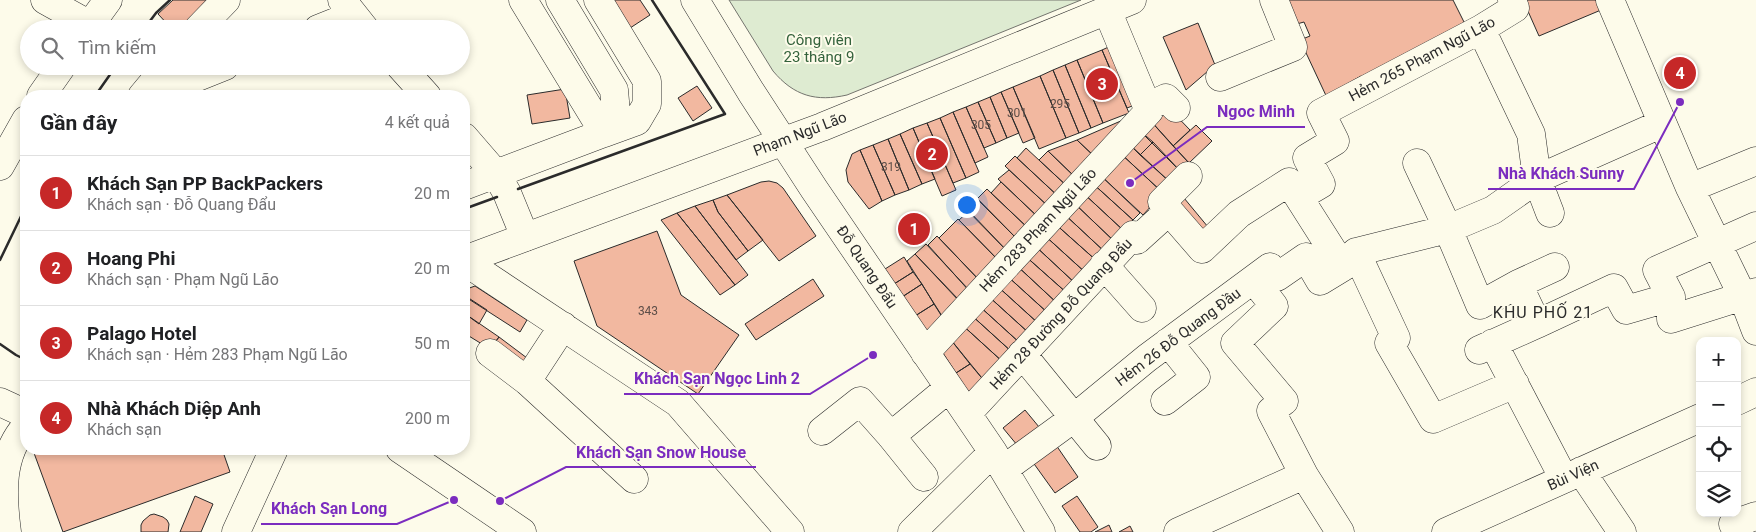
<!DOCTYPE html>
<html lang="vi">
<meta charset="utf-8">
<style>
body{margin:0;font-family:Roboto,sans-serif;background:#f2f2f2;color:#202124}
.controls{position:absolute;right:15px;bottom:15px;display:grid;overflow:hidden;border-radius:10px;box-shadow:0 2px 8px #0003}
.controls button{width:45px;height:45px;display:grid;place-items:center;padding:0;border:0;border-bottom:1px solid #e0e0e0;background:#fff;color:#202124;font:25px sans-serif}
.you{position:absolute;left:966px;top:204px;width:18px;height:18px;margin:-12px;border:4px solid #fff;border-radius:50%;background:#1a73e8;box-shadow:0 0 0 8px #1a73e833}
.badge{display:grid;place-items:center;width:32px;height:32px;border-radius:50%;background:#c62828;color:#fff;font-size:16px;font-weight:700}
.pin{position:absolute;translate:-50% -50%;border:2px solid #fff;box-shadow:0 1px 5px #0006}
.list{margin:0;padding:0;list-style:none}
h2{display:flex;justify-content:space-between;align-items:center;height:65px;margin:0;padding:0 20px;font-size:21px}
h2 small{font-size:16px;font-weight:400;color:#757577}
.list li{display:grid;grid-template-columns:32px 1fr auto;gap:15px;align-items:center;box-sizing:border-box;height:75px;padding:0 20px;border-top:1px solid #e0e0e0}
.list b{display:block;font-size:19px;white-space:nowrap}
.list p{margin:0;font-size:16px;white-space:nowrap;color:#757577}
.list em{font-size:16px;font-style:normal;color:#757577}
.icon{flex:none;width:28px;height:28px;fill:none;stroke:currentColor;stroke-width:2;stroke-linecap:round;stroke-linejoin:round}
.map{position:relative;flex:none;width:1756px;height:532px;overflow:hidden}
.search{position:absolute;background:#fff;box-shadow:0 2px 8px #0003;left:20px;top:20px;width:450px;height:55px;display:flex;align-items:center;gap:12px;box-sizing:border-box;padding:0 18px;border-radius:28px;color:#757577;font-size:19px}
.panel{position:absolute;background:#fff;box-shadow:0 2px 8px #0003;left:20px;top:90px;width:450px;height:365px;border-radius:20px}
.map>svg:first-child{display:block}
.green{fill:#deebd1;stroke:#74746e}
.building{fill:#f2b8a0;stroke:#2b2b2b}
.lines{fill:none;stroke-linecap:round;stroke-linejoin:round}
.minor-casing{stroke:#2b2b2b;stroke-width:29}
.major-casing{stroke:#2b2b2b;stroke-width:29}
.minor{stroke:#fdfbea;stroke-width:28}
.major{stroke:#fdfbea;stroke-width:28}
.wall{stroke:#2b2b2b;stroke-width:2.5}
.labels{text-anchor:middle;stroke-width:4;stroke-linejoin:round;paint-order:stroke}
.number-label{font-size:12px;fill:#5d4e48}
.park-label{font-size:15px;fill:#34623c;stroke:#fdfbea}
.street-label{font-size:15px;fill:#2b2b2b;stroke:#fdfbea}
.neighbourhood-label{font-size:16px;letter-spacing:1px;fill:#2b2b2b;stroke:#fdfbea}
.leader{fill:none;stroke:#7b2cbf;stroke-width:2}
.callout-dot{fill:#7b2cbf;stroke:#fdfbea;stroke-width:2}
.callout-label{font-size:16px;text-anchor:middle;font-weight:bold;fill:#7b2cbf;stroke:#fdfbea;stroke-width:4;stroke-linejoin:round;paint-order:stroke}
</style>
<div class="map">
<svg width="1756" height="532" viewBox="0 0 1756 532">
<rect width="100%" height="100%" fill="#fdfbea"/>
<!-- green -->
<path class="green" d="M 729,0 L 1081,0 L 847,95 C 816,102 794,96 773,71 Z"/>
<!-- building -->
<path class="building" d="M 173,0 L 213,0 L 182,29 L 172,29 L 158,14 Z
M 609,0 L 640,0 L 650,15 L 627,30 Z
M 1283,0 L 1453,0 L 1466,26 L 1364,81 L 1361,76 L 1347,84 L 1350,90 L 1329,102 L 1300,40 L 1310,36 L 1304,22 L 1293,25 Z
M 1523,0 L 1596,0 L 1601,10 L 1539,36 Z
M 1198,23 L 1215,65 L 1186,90 L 1163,37 Z
M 1115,44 L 1140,103 L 1127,108 L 1102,50 Z
M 1102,50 L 1129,113 L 1103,123 L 1077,60 Z
M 1077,60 L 1103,123 L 1091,128 L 1065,65 Z
M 1065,65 L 1091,128 L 1079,133 L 1053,70 Z
M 1053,70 L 1079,133 L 1066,138 L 1040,76 Z
M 1040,76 L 1066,138 L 1039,149 L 1013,87 Z
M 697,86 L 712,108 L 693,121 L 678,98 Z
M 1013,87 L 1035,138 L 1023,143 L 1001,92 Z
M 565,89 L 570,118 L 532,124 L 527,95 Z
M 1001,92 L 1019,133 L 1007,138 L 990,97 Z
M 990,97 L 1007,138 L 996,143 L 978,102 Z
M 978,102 L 996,143 L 984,148 L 966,107 Z
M 1164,103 L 1190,130 L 1173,146 L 1149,119 Z
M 966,107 L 988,157 L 975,163 L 953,112 Z
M 953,112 L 979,172 L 966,178 L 940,118 Z
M 940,118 L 966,178 L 953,183 L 927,123 Z
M 1149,119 L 1189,163 L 1181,172 L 1139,130 Z
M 1123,120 L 1095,157 L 1077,140 Z
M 927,123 L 956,190 L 942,196 L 913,128 Z
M 1196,125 L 1212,141 L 1189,163 L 1173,146 Z
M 913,128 L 935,179 L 922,184 L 900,134 Z
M 1139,130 L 1153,142 L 1140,155 L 1127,142 Z
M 900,134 L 922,184 L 909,190 L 888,139 Z
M 888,139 L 909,190 L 895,195 L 873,145 Z
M 1077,140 L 1097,159 L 1077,179 L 1048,151 Z
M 1127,142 L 1172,184 L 1163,193 L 1118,151 Z
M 1153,142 L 1182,173 L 1172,184 L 1140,155 Z
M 873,145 L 895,195 L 882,201 L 860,150 Z
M 1026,148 L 1069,188 L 1060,198 L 1017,158 Z
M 860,150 L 882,201 L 869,209 L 848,182 L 846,170 L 852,154 Z
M 1048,151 L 1077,179 L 1069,188 L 1039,160 Z
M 1118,151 L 1163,193 L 1143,215 L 1098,173 Z
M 1015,156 L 1060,198 L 1050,208 L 1005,166 Z
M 1009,170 L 1050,208 L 1040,219 L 998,179 Z
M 1098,173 L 1140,213 L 1133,220 L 1090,181 Z
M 769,181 L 777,183 L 783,188 L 816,236 L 779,261 L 727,195 L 761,182 Z
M 1090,181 L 1133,220 L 1124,231 L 1081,191 Z
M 1001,182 L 1040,219 L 1030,230 L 991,193 Z
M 987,189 L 1030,230 L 1019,241 L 977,199 Z
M 1081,191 L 1124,231 L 1116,243 L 1072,201 Z
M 973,194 L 1019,241 L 1009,253 L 962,205 Z
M 727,195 L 763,240 L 748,251 L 718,212 L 713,200 Z
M 1184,198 L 1213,233 L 1201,243 L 1172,208 Z
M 713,200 L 718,212 L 748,251 L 736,260 L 695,206 Z
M 1072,201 L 1116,243 L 1106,253 L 1062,212 Z
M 695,206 L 748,275 L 735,285 L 677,213 Z
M 969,211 L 1009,253 L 1000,262 L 959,220 Z
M 1062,212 L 1106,253 L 1098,262 L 1052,221 Z
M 677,213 L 735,285 L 720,295 L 661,220 Z
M 958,219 L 1000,262 L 981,282 L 939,238 Z
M 1052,221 L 1098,262 L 1087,274 L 1042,233 Z
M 657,231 L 681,295 L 739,335 L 698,394 L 597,326 L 574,261 Z
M 1042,233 L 1087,274 L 1077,285 L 1032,243 Z
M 937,236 L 981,282 L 971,293 L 928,245 Z
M 1032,243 L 1077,285 L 1068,294 L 1023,254 Z
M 926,244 L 970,291 L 960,302 L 915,254 Z
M 915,254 L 958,299 L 942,316 L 907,261 Z
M 1023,254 L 1068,294 L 1058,304 L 1014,263 Z
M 904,257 L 913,272 L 894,284 L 885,269 Z
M 1014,263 L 1058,304 L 1049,314 L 1005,274 Z
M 913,272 L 922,284 L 902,297 L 894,284 Z
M 1005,274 L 1049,314 L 1039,324 L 995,284 Z
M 813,279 L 824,296 L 756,340 L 745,324 Z
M 922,284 L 934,304 L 915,316 L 902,297 Z
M 995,284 L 1039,324 L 1030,334 L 986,294 Z
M 475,286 L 527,320 L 520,332 L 464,296 L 464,290 Z
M 986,294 L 1030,334 L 1021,344 L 977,304 Z
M 464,295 L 487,310 L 479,324 L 464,313 Z
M 934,304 L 946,323 L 927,335 L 915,316 Z
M 977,304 L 1021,344 L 1013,353 L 969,313 Z
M 464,313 L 499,337 L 490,349 L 464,333 Z
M 969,313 L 1013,353 L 1004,363 L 959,322 Z
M 959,322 L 1004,363 L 986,383 L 947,335 Z
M 499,337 L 531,361 L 523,373 L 490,349 Z
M 951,340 L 970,364 L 956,373 L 939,347 Z
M 970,364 L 986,383 L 970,396 L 956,373 Z
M 1025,410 L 1044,433 L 1022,451 L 1003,428 Z
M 1056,445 L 1078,477 L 1055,493 L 1032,461 Z
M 45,449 L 222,449 L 230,472 L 63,532 L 34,453 Z
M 195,496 L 213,504 L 201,532 L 180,532 Z
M 1077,496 L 1098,527 L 1091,532 L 1080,532 L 1062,506 Z
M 154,514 L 163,517 L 167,520 L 169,524 L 168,532 L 141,532 L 141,525 L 143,521 L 150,515 Z
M 1109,525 L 1112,532 L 1095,532 Z
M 1130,526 L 1133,532 L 1119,532 Z"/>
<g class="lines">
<defs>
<path id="minor" d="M 45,0 L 90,25
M 342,0 L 365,29
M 523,0 L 604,133 L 637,121 L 647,104 L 647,81 L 598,0
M 695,0 L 751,92 L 814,189 L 993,452 L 1041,532
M 1610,0 L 1690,188 L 1743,297 L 1756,331
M 198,29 L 226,0
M 318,29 L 353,15
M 1481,29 L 1531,134 L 1537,179 L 1550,213
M 400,66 L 427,96
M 1220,77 L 1293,47 L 1274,0
M 142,96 L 167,66
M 150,96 L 225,66
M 1147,107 L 1166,98 L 1176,108
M 464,137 L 496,174 L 507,193 L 525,237
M 1417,163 L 1448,229 L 1480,305 L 1518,284 L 1537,324 L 1479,350
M 464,186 L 604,133 L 616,113 L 614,90 L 560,0
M 1690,188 L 1756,161
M 1299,197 L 1321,184 L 1307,158 L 1335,141 L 1321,113 L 1481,29 L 1515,8 L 1512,0
M 1169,211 L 1162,202 L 1188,176
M 1356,252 L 1396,338 L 1389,343 L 1433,419 L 1515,384
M 464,261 L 678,403 L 790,532
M 1104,265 L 1142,308
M 1254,280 L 1274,306 L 1235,343 L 1284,401 L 1271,411 L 1304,475 L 1340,532
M 1518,284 L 1555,267
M 1671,297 L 1657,270 L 1756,226
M 1537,324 L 1614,288 L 1626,310 L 1671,297 L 1671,319 L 1756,292
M 1493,343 L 1564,479
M 490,353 L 527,381 L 634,479
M 925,353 L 1149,111 L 1107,10
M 1022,354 L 1097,446
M 527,381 L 563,326
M 1165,401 L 1196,377 L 1168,342
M 1737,401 L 1756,392
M 967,414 L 1133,235 L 1137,240 L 1169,211 L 1202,249 L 1239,214 L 1289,182 L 1343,267
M 822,431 L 860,401 L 891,436 L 924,477
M 891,436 L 949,388
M 400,449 L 522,532
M 1004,469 L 1074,418 L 1147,358 L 1270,267 L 1277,277 L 1306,257 L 1320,281 L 1343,267 L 1356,252 L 1448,229 L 1493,210 L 1537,179 L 1661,124
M 1581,471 L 1622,532
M 236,532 L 274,449
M 912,532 L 993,452
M 1178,532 L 1304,475
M 1446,532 L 1700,418
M 1738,532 L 1733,524 L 1756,516"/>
<path id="major" d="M 87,29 L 108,0
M 41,96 L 62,66
M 0,166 L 26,120
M 464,260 L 822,127 L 1132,0
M 0,402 L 26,414
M 7,532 C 2,494 0,455 26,426"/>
</defs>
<!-- minor casing -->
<use href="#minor" class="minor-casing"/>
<!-- major casing -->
<use href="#major" class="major-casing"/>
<!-- minor -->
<use href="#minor" class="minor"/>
<!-- major -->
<use href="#major" class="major"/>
<!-- wall -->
<path class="wall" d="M 144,29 L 156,13 L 170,0
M 95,96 L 116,66
M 518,189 L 725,114 L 652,0
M 464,209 L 497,197
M 0,260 L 26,206
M 0,344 L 16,355 L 26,360"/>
</g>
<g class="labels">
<!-- number labels -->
<g class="number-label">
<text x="1060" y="108">295</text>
<text x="1017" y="117">301</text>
<text x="981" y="129">305</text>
<text x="891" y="171">319</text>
<text x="648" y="315">343</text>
</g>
<!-- park labels -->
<g class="park-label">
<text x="819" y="45">Công viên<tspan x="819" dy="17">23 tháng 9</tspan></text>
</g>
<!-- street labels -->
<g class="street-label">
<text transform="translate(1422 59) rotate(-28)" y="5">Hẻm 265 Phạm Ngũ Lão</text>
<text transform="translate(800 134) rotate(-21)" y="5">Phạm Ngũ Lão</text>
<text transform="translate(1038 230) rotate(-47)" y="5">Hẻm 283 Phạm Ngũ Lão</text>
<text transform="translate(867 267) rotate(56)" y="5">Ðỗ Quang Ðẩu</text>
<text transform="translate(1061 314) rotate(-47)" y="5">Hẻm 28 Đường Đỗ Quang Đẩu</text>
<text transform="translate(1178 337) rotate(-37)" y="5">Hẻm 26 Ðỗ Quang Ðầu</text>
<text transform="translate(1573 475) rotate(-24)" y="5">Bùi Viện</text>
</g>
<!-- neighbourhood labels -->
<g class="neighbourhood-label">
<text x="1543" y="318">KHU PHỐ 21</text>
</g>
</g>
<!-- callouts -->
<path class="leader" d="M1130 183L1207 127H1305M1680 102L1634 189H1488M873 355L810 394H624M500 501L566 467H756M454 500L397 524H261"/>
<g class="callout-dot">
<circle cx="1130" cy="183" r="5"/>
<circle cx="1680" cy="102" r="5"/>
<circle cx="873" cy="355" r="5"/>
<circle cx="500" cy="501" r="5"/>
<circle cx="454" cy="500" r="5"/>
</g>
<g class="callout-label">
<text x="1256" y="117">Ngoc Minh</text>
<text x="1561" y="179">Nhà Khách Sunny</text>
<text x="717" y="384">Khách Sạn Ngọc Linh 2</text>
<text x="661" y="458">Khách Sạn Snow House</text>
<text x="329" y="514">Khách Sạn Long</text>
</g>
</svg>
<div class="controls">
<button>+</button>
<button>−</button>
<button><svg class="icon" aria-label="locate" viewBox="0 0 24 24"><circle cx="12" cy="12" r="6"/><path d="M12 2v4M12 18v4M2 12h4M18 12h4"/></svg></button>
<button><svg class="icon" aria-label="layers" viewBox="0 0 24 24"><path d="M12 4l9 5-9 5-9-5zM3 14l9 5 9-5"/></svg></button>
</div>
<div class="you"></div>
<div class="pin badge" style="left:914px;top:229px">1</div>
<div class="pin badge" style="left:932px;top:154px">2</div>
<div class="pin badge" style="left:1102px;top:84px">3</div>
<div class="pin badge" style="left:1680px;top:73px">4</div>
<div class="search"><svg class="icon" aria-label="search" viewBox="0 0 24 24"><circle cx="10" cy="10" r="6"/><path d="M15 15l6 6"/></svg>Tìm kiếm</div>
<section class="panel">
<h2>Gần đây<small>4 kết quả</small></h2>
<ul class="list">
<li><span class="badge">1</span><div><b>Khách Sạn PP BackPackers</b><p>Khách sạn · Ðỗ Quang Ðẩu</p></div><em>20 m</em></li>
<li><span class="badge">2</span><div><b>Hoang Phi</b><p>Khách sạn · Phạm Ngũ Lão</p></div><em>20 m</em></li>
<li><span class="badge">3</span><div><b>Palago Hotel</b><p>Khách sạn · Hẻm 283 Phạm Ngũ Lão</p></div><em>50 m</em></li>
<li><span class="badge">4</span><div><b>Nhà Khách Diệp Anh</b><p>Khách sạn</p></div><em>200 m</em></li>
</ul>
</section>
</div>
